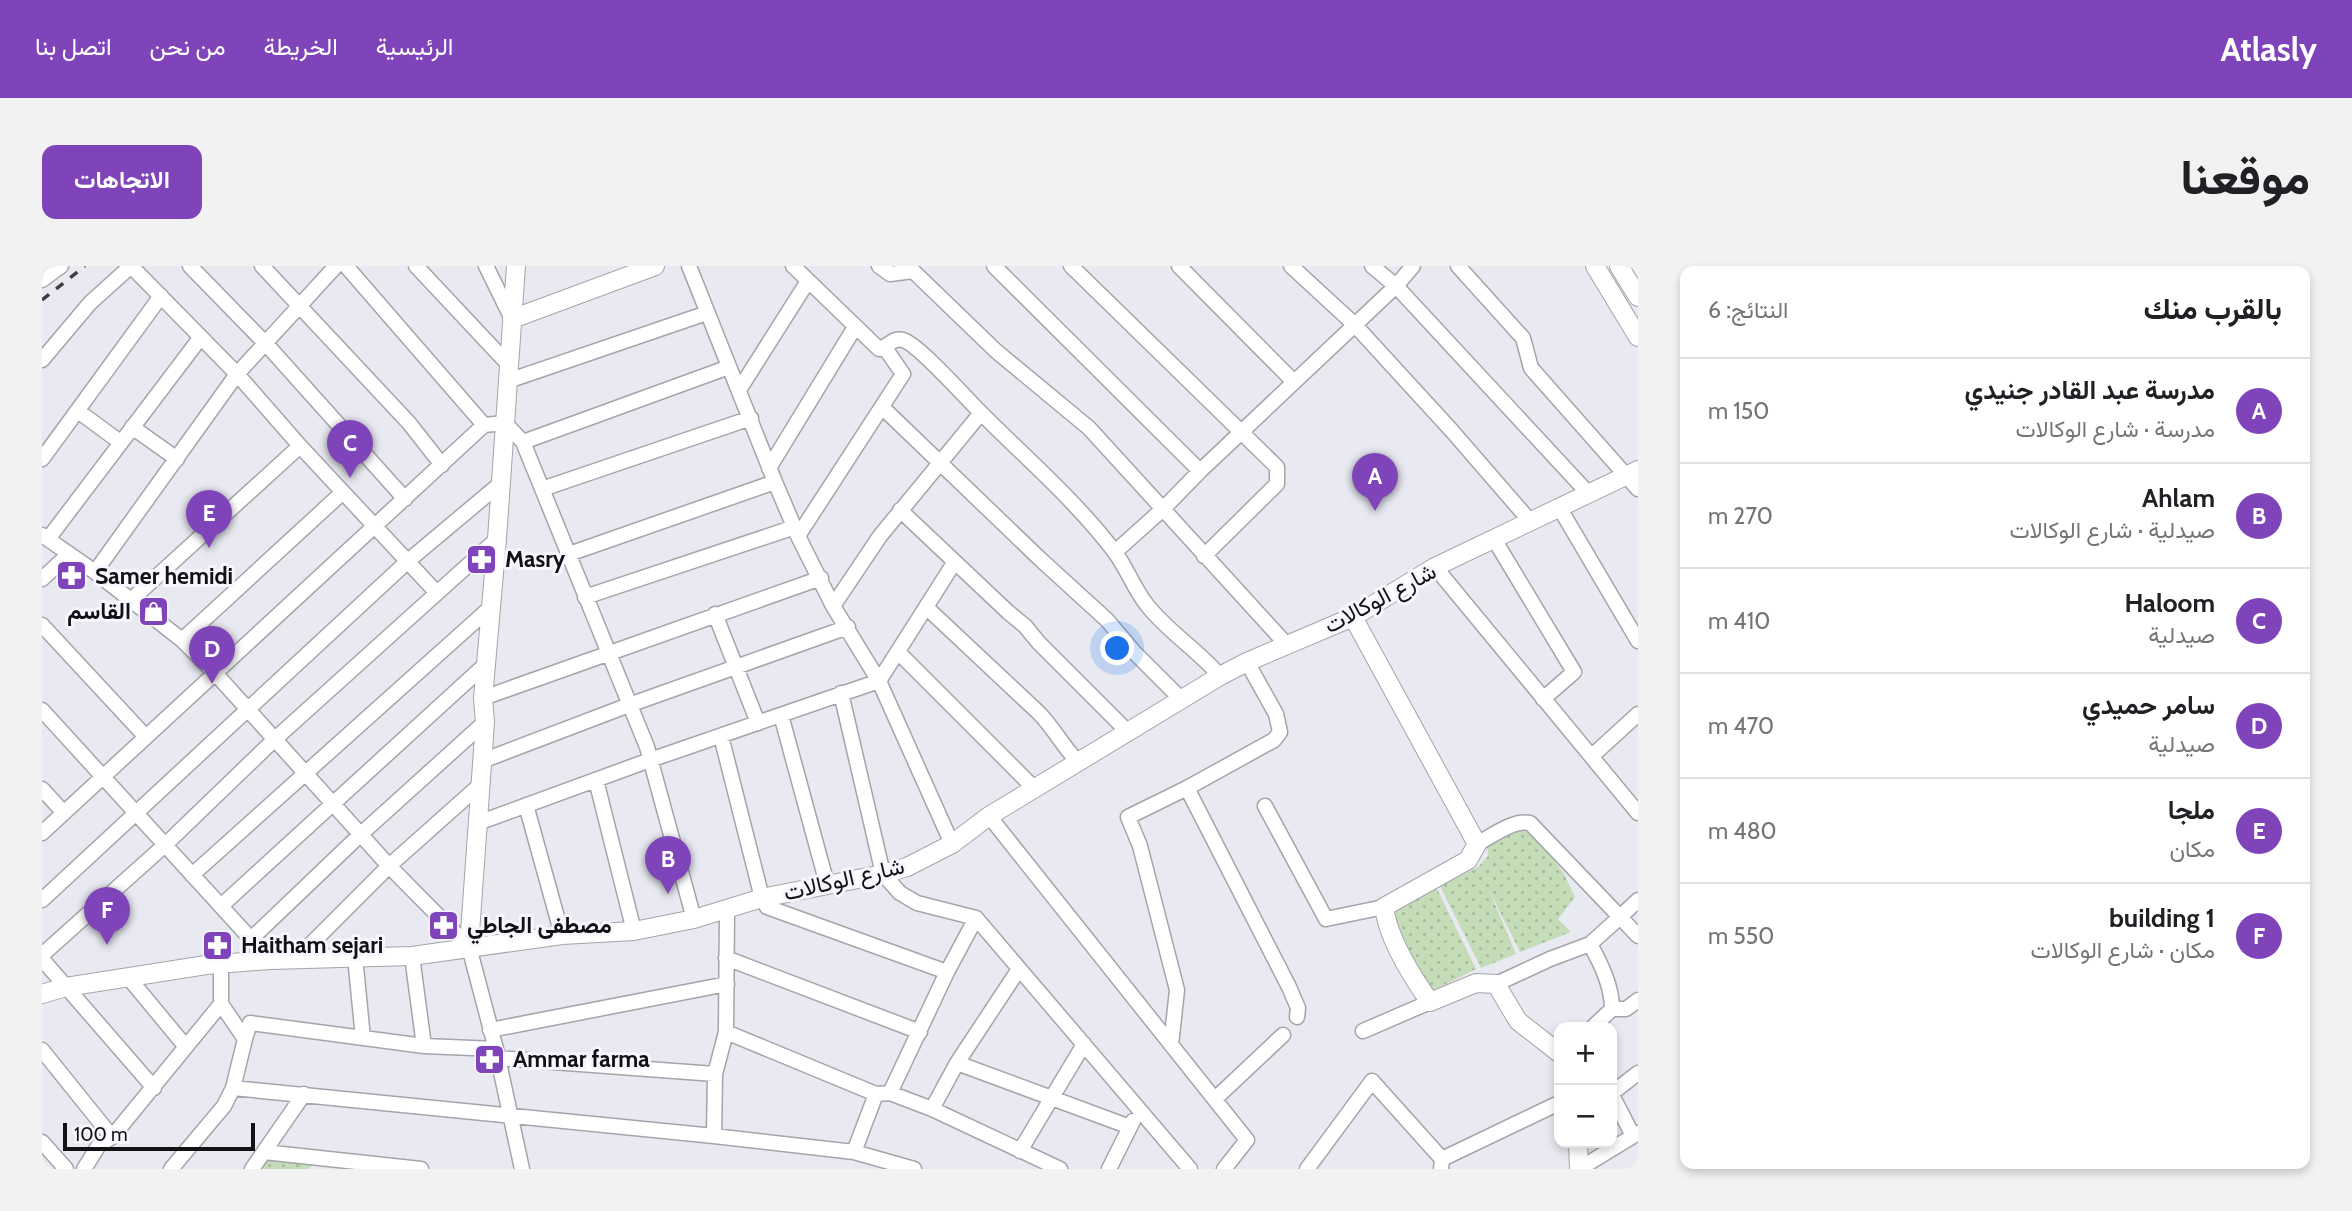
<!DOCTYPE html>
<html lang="ar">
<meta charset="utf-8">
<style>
body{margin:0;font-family:Cabin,Vazirmatn,sans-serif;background:#f2f2f2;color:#202124;direction:rtl}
.controls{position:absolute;right:21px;bottom:21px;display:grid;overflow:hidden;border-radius:14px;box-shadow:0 4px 10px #0003}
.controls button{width:63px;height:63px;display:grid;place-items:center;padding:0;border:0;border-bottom:2px solid #e0e0e0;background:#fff;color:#202124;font:35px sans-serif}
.scale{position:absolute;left:21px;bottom:18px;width:192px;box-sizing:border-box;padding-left:7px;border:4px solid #121215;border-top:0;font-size:19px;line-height:24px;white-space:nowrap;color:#121215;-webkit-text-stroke:5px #f6f6fe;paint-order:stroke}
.you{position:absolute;left:1076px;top:383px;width:24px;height:24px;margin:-18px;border:5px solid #fff;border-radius:50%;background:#1a73e8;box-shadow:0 0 0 10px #1a73e833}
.badge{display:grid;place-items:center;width:46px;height:46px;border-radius:50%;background:#8044ba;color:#fff;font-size:23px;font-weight:700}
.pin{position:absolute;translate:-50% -58px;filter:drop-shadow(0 2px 4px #0008)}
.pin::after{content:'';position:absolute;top:37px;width:24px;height:21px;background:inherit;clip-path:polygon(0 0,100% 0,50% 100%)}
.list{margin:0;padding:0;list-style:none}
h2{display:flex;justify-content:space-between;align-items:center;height:91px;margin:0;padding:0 28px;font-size:30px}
h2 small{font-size:23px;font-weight:400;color:#757577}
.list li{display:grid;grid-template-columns:46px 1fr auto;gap:21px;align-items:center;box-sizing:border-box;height:105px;padding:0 28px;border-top:2px solid #e0e0e0}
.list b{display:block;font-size:26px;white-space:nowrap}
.list p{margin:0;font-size:23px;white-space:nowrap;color:#757577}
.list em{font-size:23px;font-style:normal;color:#757577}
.map{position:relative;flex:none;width:1596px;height:903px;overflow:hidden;direction:ltr;border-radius:14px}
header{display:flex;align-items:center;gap:42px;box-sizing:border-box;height:98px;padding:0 35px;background:#8044ba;color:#fff}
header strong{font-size:33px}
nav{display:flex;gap:38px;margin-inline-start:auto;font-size:24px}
.intro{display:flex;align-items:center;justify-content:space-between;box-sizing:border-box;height:168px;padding:0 42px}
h1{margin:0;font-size:49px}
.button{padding:18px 32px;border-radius:14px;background:#8044ba;color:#fff;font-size:24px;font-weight:700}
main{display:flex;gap:42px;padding:0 42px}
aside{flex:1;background:#fff;border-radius:14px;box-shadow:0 4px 10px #0003}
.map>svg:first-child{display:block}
.park{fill:url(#park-dots)}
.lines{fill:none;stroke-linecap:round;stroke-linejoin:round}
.minor-casing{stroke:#a4a4ab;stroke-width:17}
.tertiary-casing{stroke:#a4a4ab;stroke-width:20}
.minor{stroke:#fff;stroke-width:14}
.tertiary{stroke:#fff;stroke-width:18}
.rail{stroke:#3f3f43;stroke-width:3.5;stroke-dasharray:9 9;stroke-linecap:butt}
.labels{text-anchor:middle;stroke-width:6;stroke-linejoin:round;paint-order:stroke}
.poi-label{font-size:23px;font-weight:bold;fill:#121215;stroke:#f6f6fe;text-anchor:start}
.street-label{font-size:23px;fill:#121215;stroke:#f6f6fe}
</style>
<header>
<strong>Atlasly</strong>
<nav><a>الرئيسية</a><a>الخريطة</a><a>من نحن</a><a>اتصل بنا</a></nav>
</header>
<div class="intro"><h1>موقعنا</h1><a class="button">الاتجاهات</a></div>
<main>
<aside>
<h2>بالقرب منك<small>النتائج: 6</small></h2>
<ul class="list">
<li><span class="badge">A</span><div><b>مدرسة عبد القادر جنيدي</b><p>مدرسة · شارع الوكالات</p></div><em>150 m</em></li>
<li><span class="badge">B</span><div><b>Ahlam</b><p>صيدلية · شارع الوكالات</p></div><em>270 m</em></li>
<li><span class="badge">C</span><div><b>Haloom</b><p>صيدلية</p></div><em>410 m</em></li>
<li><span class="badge">D</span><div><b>سامر حميدي</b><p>صيدلية</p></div><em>470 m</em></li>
<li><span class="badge">E</span><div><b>ملجا</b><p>مكان</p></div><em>480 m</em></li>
<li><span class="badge">F</span><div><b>building 1</b><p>مكان · شارع الوكالات</p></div><em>550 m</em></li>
</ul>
</aside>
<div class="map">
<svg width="1596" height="903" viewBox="0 0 1596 903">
<defs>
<pattern id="park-dots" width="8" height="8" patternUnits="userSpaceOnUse" patternTransform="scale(1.75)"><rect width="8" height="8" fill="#c4dcb7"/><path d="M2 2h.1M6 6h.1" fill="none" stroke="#a7bc9c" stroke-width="1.8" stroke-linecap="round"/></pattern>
</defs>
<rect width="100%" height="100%" fill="#e8e9f1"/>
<!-- park -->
<path class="park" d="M 1480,561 L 1486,563 L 1521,606 L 1533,631 L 1516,653 L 1529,666 L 1478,686 L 1447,624 L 1474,688 L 1439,702 L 1398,620 L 1436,601 L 1446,590 L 1445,577 Z
M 1394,621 L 1434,703 L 1390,725 L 1348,652 L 1354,642 Z
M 226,890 L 272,897 L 266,903 L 218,903 Z"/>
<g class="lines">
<defs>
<path id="minor" d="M 89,0 L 195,108 L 258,180 L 395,327
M 148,0 L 225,79 L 363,233
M 220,0 L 367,157 L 400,199
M 304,0 L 442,159
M 374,0 L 466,98
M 444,0 L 470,53
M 647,0 L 733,216 L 756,270 L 791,340 L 837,415 L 910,578
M 751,0 L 837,83 C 846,81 851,71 861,74 C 876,78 925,133 939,147 C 984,192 1033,234 1072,285 C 1085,302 1092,323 1105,339 C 1126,366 1156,384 1178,410
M 837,0 L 848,8 L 871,5 L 954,85 L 1047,162 L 1245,379
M 952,0 L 1158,205
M 1029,0 L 1235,201 L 1235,218 L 1162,290
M 1137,0 L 1252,116
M 1249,0 L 1312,58 L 1410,165 L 1488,255
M 1330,0 L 1354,20 L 1546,227
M 1416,0 L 1481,72 L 1489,102 L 1596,223
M 0,14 L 19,0
M 0,94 L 48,37 L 89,0
M 466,115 L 665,47
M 697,124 L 766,15
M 841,142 L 997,292 L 1065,354 L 1093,387 L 1138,432
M 36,145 L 78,176
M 90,161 L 135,193
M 481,176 L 687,101
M 0,193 L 119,30
M 727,202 L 813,61
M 500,223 L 709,152
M 1517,241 L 1596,375
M 858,244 L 966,346 L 983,360 L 997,377 L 1085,465
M 0,269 L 53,306 L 140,374 L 173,407 L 347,600 L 427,681 L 454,783 L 480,903
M 756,270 L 861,108 L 843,82
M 6,273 L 159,71
M 1452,273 L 1532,406 L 1501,433
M 1073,286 L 1121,243 L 1158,205 L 1354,20 L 1371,0
M 527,288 L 733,216
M 1393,301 L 1596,547
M 53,306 L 195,108 L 294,0
M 0,313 L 27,288
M 543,331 L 753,261
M 89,334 L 258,180
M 791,340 L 838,270 L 939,147
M 884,341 L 998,448 C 1012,463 1021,480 1035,495
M 673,348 L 716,457
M 0,359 L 104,471
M 140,374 L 301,226
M 856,386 L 992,522
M 1205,396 L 1234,448 L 1238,466 L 1232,474 L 1145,522 L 1247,721 L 1256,742 L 1255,751
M 799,427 L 841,608 L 858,627 L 875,637 L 934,652 L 1148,903
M 441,432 L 779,312
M 0,444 L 228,694
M 739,449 L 785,618
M 679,470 L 720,632 L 725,641 L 905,706
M 1550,490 L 1596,448
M 440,495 L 587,439 L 806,361
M 554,514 L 592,665
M 0,523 L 22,547
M 484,539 L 520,669
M 1223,540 L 1284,653 L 1342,641
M 947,550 L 1205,874 L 1182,903
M 436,557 L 608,494 L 837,415 L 912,297
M 0,567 L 442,159 L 463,157 L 481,176 L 605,481 L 652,653
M 1435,578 C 1450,570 1472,553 1488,557 L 1578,651 L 1596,634
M 150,609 L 449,341
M 0,634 L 366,295 L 459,217
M 179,640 L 445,397
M 209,673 L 319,568 L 443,456
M 1548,678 C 1559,698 1570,720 1570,743 L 1551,761
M 0,689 L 123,579 L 233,473 L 455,273
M 370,690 L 382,780
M 313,691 L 321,772
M 684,692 L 878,766
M 0,693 L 112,822
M 254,693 L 347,600 L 439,518
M 977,703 L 915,797 L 1088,861
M 86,711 L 144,781
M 1454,718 L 1508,693 L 1548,678 L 1578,651 L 1596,670
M 1570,743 L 1584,743 L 1596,734
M 448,764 L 685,718
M 1321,765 L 1388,736
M 684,766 L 834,828 L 848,827 L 890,843 L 1018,903
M 203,773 L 208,757 L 382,780 L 454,783
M 1129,779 L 1135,724 L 1098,580 L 1086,551 L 1145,522
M 0,784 L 70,871
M 455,792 L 673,808
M 191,822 L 672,870 L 812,886 L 872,903
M 848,827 L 905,706 L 934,652
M 1570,827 L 1596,807
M 1570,829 L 1591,870
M 1173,833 L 1241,769
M 890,843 L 915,797
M 672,870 L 673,808 L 684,766 L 685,644
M 0,876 L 24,903
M 978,885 L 1042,778
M 222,886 L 379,903
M 812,886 L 834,828
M 42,903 L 57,879 L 70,871 L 179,738 L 179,698
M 129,903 L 182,840 L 191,822 L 203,773 L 179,738
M 210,903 L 262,828
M 1067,903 L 1091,855
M 1265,903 L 1330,815 L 1400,893
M 1399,903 L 1400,893 L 1517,837
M 1537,903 L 1596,867"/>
<path id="tertiary" d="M 1553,0 L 1596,71
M 1577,0 L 1596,31
M 470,53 L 613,0
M 1311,351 L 1435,578 L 1426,594 L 1342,641 C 1346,672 1370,711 1388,736 L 1434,717 L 1454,718 L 1476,755 L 1517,787
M 427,681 L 443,456 L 441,432 L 455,273 L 474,0
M 0,728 L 24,721 L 164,699 L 228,694 L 370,690 L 520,669 L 592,665 L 652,653 L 720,632 L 841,608 L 865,601 L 910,578 L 947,550 L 1178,410 L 1205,396 L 1311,351 L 1393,301 L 1596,204
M 1536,877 L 1537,903"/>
</defs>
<!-- minor casing -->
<use href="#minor" class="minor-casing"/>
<!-- tertiary casing -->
<use href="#tertiary" class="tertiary-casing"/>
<!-- minor -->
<use href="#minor" class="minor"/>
<!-- tertiary -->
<use href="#tertiary" class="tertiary"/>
<!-- rail -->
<path class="rail" d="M 0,34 L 43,0"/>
</g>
<!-- icons -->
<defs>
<symbol id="pharmacy-square" viewBox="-11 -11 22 22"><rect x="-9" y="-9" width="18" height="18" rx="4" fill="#8044ba" stroke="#f6f6fe"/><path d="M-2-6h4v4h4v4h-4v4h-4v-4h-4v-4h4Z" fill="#fff"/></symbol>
<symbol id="shop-square" viewBox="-11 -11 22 22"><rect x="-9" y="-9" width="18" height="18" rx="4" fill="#8044ba" stroke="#f6f6fe"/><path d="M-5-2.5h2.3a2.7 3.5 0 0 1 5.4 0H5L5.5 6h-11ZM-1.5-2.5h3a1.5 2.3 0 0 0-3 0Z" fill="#fff"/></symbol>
</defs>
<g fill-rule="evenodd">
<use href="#pharmacy-square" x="422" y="276" width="35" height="35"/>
<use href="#pharmacy-square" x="12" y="292" width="35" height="35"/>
<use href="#shop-square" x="94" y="328" width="35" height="35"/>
<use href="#pharmacy-square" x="384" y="642" width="35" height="35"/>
<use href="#pharmacy-square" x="158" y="662" width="35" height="35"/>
<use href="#pharmacy-square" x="430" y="776" width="35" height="35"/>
</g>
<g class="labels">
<!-- poi labels -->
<g class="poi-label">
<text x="463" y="301">Masry</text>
<text x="53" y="318">Samer hemidi</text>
<text x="89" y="353" text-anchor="end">القاسم</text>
<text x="425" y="667">مصطفى الجاطي</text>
<text x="199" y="687">Haitham sejari</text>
<text x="471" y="801">Ammar farma</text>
</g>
<!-- street labels -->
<g class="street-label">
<text transform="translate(1338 332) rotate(-28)" y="8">شارع الوكالات</text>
<text transform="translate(802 613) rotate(-13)" y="8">شارع الوكالات</text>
</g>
</g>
</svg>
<div class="controls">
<button>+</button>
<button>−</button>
</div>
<div class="scale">100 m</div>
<div class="you"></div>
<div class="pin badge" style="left:1333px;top:245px">A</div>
<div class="pin badge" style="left:626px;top:628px">B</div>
<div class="pin badge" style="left:308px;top:212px">C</div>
<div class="pin badge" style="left:170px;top:418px">D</div>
<div class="pin badge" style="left:167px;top:282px">E</div>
<div class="pin badge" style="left:65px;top:679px">F</div>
</div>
</main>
